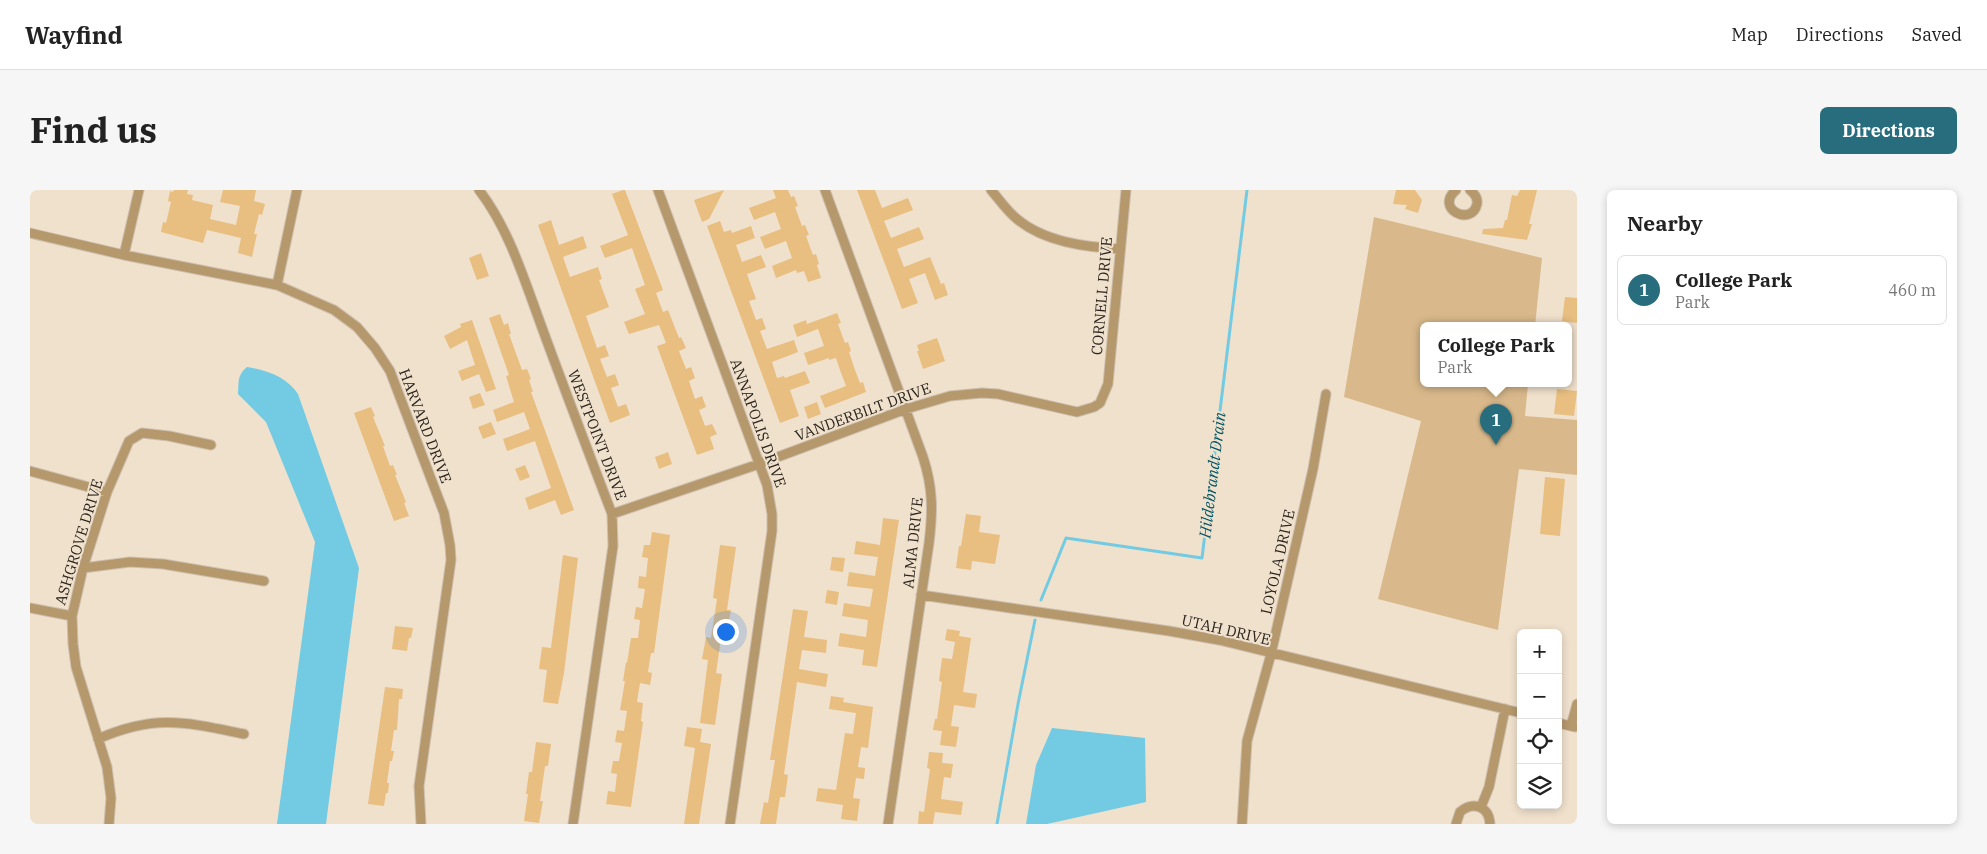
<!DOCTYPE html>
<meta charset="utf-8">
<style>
body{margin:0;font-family:"IBM Plex Serif",serif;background:#f6f6f6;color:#222}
.controls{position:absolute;right:15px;bottom:15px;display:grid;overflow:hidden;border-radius:8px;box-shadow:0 2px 8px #0003}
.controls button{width:45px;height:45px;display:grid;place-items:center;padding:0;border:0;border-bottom:1px solid #e0e0e0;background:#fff;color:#222;font:25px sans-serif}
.you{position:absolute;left:695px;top:441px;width:18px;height:18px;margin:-12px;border:4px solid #fff;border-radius:50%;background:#1a73e8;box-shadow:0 0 0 8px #1a73e833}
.badge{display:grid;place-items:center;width:32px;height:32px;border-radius:50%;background:#286d7d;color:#fff;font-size:16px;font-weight:700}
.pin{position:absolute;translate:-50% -41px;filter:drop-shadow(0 1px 2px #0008)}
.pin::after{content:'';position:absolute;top:26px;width:18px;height:15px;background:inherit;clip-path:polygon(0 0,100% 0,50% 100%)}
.popup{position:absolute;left:1390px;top:132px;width:152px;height:65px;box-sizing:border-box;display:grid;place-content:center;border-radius:8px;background:#fff;filter:drop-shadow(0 1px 4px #0005);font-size:16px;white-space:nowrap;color:#767676}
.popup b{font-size:19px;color:#222}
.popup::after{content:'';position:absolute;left:50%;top:100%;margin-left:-10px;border:10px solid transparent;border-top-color:#fff}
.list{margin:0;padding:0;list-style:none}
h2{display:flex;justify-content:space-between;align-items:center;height:65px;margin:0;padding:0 20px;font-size:21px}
h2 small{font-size:16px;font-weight:400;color:#767676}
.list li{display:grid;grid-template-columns:32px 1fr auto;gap:15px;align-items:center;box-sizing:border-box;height:70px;margin:0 10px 10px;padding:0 10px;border:1px solid #e0e0e0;border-radius:8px}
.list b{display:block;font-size:19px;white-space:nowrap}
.list p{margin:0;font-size:16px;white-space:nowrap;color:#767676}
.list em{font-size:16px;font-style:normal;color:#767676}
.icon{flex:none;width:28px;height:28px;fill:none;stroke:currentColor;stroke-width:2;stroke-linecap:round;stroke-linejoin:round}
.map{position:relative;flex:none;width:1547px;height:634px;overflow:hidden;border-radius:8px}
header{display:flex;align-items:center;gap:30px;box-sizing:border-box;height:70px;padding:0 25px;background:#fff;border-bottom:1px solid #e0e0e0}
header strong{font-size:24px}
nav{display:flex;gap:28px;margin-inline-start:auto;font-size:18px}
.intro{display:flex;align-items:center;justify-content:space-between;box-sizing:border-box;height:120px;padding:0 30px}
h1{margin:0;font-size:35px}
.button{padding:12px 22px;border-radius:8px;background:#286d7d;color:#fff;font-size:18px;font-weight:700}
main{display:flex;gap:30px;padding:0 30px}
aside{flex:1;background:#fff;border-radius:8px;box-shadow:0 2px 8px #0003}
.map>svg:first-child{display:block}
.green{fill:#d9b98b}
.water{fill:#72cbe2}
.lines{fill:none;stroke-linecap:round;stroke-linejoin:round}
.stream{stroke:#72cbe2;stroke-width:3}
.building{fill:#e8be81}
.minor-casing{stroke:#cdbfae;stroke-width:11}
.minor{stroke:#b6986d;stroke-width:9}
.labels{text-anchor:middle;stroke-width:4;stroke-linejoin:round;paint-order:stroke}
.street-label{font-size:15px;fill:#2b251e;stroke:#f0e1cd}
.water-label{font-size:16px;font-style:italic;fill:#015464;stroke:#f0e1cd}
</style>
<header>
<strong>Wayfind</strong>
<nav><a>Map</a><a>Directions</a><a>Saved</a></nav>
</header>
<div class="intro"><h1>Find us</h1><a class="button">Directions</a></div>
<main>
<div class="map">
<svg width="1547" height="634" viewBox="0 0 1547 634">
<rect width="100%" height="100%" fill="#f0e1cd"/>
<!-- green -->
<path class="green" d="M 1344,27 L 1512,68 L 1505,136 L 1394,136 L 1394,194 L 1498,194 L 1495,226 L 1547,230 L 1547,285 L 1489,279 L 1468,440 L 1348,409 L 1391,231 L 1314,207 Z"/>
<!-- water -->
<path class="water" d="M 217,177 C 237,180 257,187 268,204 L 329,378 L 296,634 L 247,634 L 285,352 L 236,232 L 208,204 C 209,192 207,185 217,177 Z
M 1022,538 L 1115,548 L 1116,612 L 1017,634 L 996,634 L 1006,575 Z"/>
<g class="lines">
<!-- stream -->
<path class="stream" d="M 1011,410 L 1036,348 L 1172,368 L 1217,0
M 967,634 L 988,514 L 1005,430"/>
</g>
<!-- building -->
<path class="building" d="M 144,0 L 158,0 L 157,4 L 163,5 L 162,10 L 183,15 L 180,29 L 206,35 L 210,16 L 190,12 L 193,0 L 226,0 L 224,11 L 235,14 L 232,25 L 229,24 L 224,44 L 227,44 L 222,67 L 208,63 L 211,48 L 177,40 L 173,53 L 131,42 L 133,32 L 136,33 L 141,12 L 138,11 L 140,1 L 143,2 Z
M 593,0 L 595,0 L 633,100 L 626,103 L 633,122 L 638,120 L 649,148 L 651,147 L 656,158 L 649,161 L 656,179 L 661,177 L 665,188 L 659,191 L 665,209 L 672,206 L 676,217 L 669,220 L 675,236 L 682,234 L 687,244 L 680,247 L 684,259 L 667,265 L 627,156 L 636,153 L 629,135 L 599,144 L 594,132 L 615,124 L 605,99 L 615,95 L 602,58 L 575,68 L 570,56 L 598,45 L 582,4 Z
M 694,0 L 679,29 L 672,32 L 664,10 Z
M 743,0 L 758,0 L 761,7 L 764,6 L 768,16 L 765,17 L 772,36 L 775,35 L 779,45 L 776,46 L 783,65 L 786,64 L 789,74 L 787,75 L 791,88 L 778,92 L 774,81 L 767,83 L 766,80 L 746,88 L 742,76 L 762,68 L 756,51 L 735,59 L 730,47 L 751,39 L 745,22 L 724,30 L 719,18 L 746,8 Z
M 827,0 L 845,0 L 852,18 L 878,8 L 883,20 L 854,31 L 861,48 L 889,37 L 894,49 L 867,59 L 874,77 L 900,67 L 911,94 L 914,93 L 918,105 L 905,110 L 895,83 L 879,89 L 888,113 L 872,119 Z
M 1366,0 L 1385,0 L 1392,10 L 1388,23 L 1375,19 L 1377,15 L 1363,14 Z
M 1490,0 L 1507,0 L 1499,34 L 1502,34 L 1497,50 L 1452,44 L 1453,39 L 1473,38 L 1475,30 L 1477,30 L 1482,5 L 1487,6 Z
M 521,30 L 529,55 L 553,46 L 557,58 L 533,67 L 540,87 L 568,77 L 572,89 L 569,90 L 579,117 L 556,126 L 567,158 L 575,155 L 579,166 L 570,169 L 577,187 L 585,184 L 589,195 L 581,198 L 588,217 L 596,214 L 600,225 L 580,233 L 508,35 Z
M 690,31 L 694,42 L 701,40 L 702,43 L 721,36 L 725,48 L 706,55 L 712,72 L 731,65 L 736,77 L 717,84 L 726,109 L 719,111 L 726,130 L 732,128 L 736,139 L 730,141 L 737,159 L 764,150 L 768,162 L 742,172 L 747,188 L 754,186 L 755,188 L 775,181 L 780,193 L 760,200 L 769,226 L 750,233 L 677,36 Z
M 451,63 L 459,86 L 447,90 L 439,68 Z
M 1535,107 L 1547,108 L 1547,133 L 1532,131 Z
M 807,123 L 811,133 L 808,134 L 815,153 L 818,152 L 821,161 L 819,162 L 825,180 L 830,193 L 833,192 L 836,202 L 795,218 L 790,206 L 816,196 L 810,180 L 806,168 L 799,170 L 799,168 L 778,175 L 774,163 L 794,156 L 788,139 L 767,147 L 763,135 L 776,130 L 777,134 Z
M 470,124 L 474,135 L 478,133 L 481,144 L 479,144 L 492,180 L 497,179 L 501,189 L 499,190 L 503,202 L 501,202 L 544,320 L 531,325 L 525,310 L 499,320 L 495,308 L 521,298 L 505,251 L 477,261 L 473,249 L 500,239 L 494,222 L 467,232 L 463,220 L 484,212 L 476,186 L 479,185 L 459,128 Z
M 442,130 L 466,199 L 456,202 L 449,184 L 432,191 L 428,181 L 445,175 L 437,150 L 420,159 L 414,146 L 431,137 L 430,134 Z
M 907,148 L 915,171 L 893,179 L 887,161 L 889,161 L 887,155 Z
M 1527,199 L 1547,201 L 1544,226 L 1524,224 Z
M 450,203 L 455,215 L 443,219 L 439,207 Z
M 787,212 L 791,224 L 778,229 L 774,217 Z
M 341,217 L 345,226 L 343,227 L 355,256 L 353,256 L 360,276 L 363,275 L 367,285 L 365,285 L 376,312 L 374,313 L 379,326 L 364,331 L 324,223 Z
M 461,232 L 466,244 L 453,249 L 448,237 Z
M 638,262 L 642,274 L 629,279 L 625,267 Z
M 495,275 L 500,287 L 490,291 L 485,279 Z
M 1515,287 L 1535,289 L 1530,346 L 1510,344 Z
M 936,324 L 951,326 L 949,342 L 970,345 L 965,374 L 942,371 L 941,380 L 926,378 L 929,356 L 931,356 Z
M 853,328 L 869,330 L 847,477 L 832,475 L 834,460 L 808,456 L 810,443 L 836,447 L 838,430 L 812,426 L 814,413 L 840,417 L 843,399 L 817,396 L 819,382 L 845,386 L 848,367 L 824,364 L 826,351 L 850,355 Z
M 622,342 L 640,345 L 624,463 L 621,463 L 618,482 L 622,483 L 620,495 L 610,493 L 607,512 L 613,513 L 611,531 L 613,532 L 601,617 L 576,614 L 578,601 L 585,602 L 587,584 L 581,583 L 583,571 L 589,571 L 592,553 L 585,552 L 587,540 L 594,541 L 597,521 L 590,520 L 595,491 L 593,491 L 596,472 L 597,473 L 601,448 L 608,448 L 610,430 L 604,429 L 606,417 L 612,418 L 615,399 L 608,398 L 609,386 L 616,387 L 618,368 L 612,367 L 614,355 L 620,355 Z
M 690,355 L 706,357 L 697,420 L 701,420 L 697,442 L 692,442 L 686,483 L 692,484 L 685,535 L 670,533 L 678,470 L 672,469 L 676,447 L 681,448 L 687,409 L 683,408 Z
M 533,365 L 548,368 L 534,483 L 528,514 L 513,512 L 517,480 L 509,479 L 512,457 L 521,458 Z
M 802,367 L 815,368 L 813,382 L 800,380 Z
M 797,400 L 809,402 L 807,415 L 795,413 Z
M 763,419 L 778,421 L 774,447 L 797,450 L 796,463 L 772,460 L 769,479 L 798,484 L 796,497 L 767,492 L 754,584 L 758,585 L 755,607 L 750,607 L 746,634 L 730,634 L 734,612 L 738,613 L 745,570 L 740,570 Z
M 365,436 L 383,438 L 381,448 L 379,448 L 377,461 L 362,459 Z
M 917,439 L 930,441 L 929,446 L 941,448 L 933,502 L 947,504 L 945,518 L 924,515 L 921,536 L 929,537 L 926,557 L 910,555 L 912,541 L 903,540 L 905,529 L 907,529 L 912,492 L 909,491 L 912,468 L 922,469 L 925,452 L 915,450 Z
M 355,497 L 373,499 L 372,509 L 369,509 L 367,540 L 364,540 L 361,561 L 364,561 L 362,571 L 360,571 L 357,593 L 359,593 L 358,603 L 356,603 L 354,616 L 338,614 Z
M 801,506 L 814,508 L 813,512 L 843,517 L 838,558 L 831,557 L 828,577 L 835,578 L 834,589 L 826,588 L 823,608 L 830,609 L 827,631 L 811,629 L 813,615 L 786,611 L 788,598 L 806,600 L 815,543 L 823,544 L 826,523 L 799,519 Z
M 657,537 L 672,539 L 670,552 L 681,554 L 669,634 L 654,634 L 665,558 L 654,556 Z
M 506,552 L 521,554 L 518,576 L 515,576 L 510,611 L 513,611 L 509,633 L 494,631 L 498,604 L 496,604 L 499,582 L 502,582 Z
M 899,562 L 913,563 L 912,573 L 923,574 L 921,588 L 914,587 L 911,609 L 933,612 L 931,625 L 905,622 L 903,634 L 888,634 L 889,621 L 894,622 L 899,586 L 900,579 L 897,578 Z"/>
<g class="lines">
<defs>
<path id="minor" d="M 449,0 C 479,39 494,89 511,135 C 534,198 558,261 582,324 L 583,356 L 543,634
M 628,0 L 737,295 L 742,324 L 742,341 L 700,634
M 795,0 L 893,267 C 903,298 903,320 899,353 L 858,634
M 961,0 C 969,9 977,21 987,29 C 1014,52 1056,57 1089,59
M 1426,0 C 1404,19 1442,37 1447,14 C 1448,8 1445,4 1440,0
M 0,43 L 94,65 L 247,95 L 304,120 L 327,137 L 345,158 L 360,181 L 414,323 L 420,355 L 421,370 L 389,596 L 391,634
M 94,65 L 109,0
M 247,95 L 267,0
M 0,281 L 77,302
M 582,324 L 729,274 L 876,219 L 920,206 L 952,203 L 968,204 L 1047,222 L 1064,217 L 1070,213 L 1078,194 L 1096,0
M 53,378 L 100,372 L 133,374 L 234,391
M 891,405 L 1139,441 L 1189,450 L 1491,523
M 0,418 L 42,426
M 1528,533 L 1545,537
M 1541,536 L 1547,514
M 68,549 C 125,524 155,532 214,544
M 1451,617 L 1459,597 L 1475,519
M 79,634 L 81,608 L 77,577 L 46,477 L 43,454 L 42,426 L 53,378 L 77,302 L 99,251 L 112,243 L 139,246 L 181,255
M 1212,634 L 1217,551 L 1241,464 L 1283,279 L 1296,204
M 1426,634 L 1430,622 C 1443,611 1459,616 1460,634"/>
</defs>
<!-- minor casing -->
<use href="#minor" class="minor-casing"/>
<!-- minor -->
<use href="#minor" class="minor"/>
</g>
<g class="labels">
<!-- street labels -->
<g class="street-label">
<text transform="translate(1072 106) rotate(-85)" y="5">CORNELL DRIVE</text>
<text transform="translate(833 222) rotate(-20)" y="5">VANDERBILT DRIVE</text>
<text transform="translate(728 233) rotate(70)" y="5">ANNAPOLIS DRIVE</text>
<text transform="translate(395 236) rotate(69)" y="5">HARVARD DRIVE</text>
<text transform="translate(567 245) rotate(69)" y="5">WESTPOINT DRIVE</text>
<text transform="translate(49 352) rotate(-73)" y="5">ASHGROVE DRIVE</text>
<text transform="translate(883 353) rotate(-84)" y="5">ALMA DRIVE</text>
<text transform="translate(1248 372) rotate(-77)" y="5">LOYOLA DRIVE</text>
<text transform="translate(1196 440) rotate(13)" y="5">UTAH DRIVE</text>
</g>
<!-- water labels -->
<g class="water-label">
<text transform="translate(1182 285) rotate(-83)" y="6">Hildebrandt Drain</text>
</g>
</g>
</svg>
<div class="controls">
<button>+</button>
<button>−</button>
<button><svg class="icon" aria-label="locate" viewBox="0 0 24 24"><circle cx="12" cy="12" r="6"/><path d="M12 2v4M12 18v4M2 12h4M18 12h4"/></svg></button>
<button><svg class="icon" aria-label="layers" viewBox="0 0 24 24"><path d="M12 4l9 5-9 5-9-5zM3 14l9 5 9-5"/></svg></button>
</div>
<div class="you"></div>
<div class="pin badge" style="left:1466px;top:255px">1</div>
<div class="popup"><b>College Park</b>Park</div>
</div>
<aside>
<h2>Nearby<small></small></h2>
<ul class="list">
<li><span class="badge">1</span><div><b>College Park</b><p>Park</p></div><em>460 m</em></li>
</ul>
</aside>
</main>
